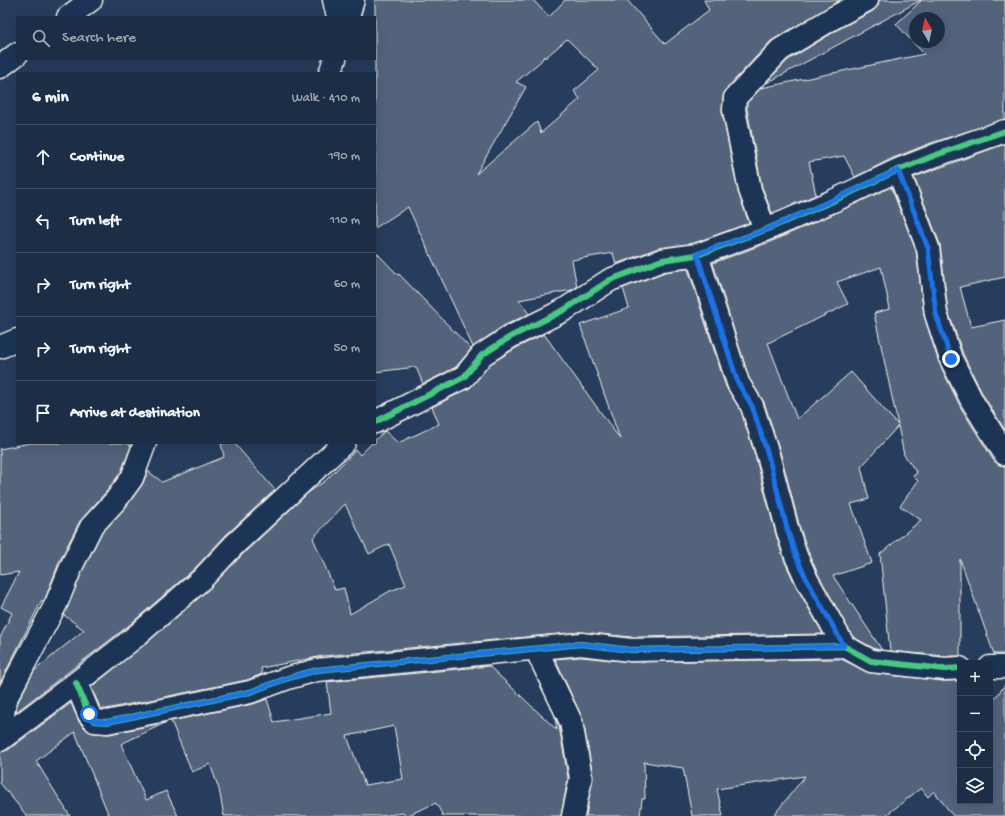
<!DOCTYPE html>
<meta charset="utf-8">
<style>
body{margin:0;font-family:"Gochi Hand",sans-serif;background:#25364d;color:#f1f3f6}
.controls{position:absolute;right:12px;bottom:12px;display:grid;overflow:hidden;border-radius:0px;box-shadow:0 4px 16px #0002}
.controls button{width:36px;height:36px;display:grid;place-items:center;padding:0;border:0;border-bottom:1px solid #3a4a5f;background:#1c2e46;color:#f1f3f6;font:20px sans-serif}
.compass{position:absolute;left:909px;top:12px;width:36px;height:36px;border-radius:50%;background:#1c2e46;box-shadow:0 4px 16px #0002;rotate:351deg}
.stop{position:absolute;width:12px;height:12px;margin:-9px;border:3px solid #1a73e8;border-radius:50%;background:#fff}
.stop.end{background:#1a73e8;border-color:#fff;box-shadow:0 1px 4px #0008}
.list{margin:0;padding:0;list-style:none}
h2{display:flex;justify-content:space-between;align-items:center;height:52px;margin:0;padding:0 16px;font-size:17px}
h2 small{font-size:13px;font-weight:400;color:#a0a8b3}
.list li{display:grid;grid-template-columns:26px 1fr auto;gap:12px;align-items:center;box-sizing:border-box;height:64px;padding:0 16px;border-top:1px solid #3a4a5f}
.list b{display:block;font-size:15px;white-space:nowrap}
.list em{font-size:13px;font-style:normal;color:#a0a8b3}
.icon{flex:none;width:22px;height:22px;fill:none;stroke:currentColor;stroke-width:2;stroke-linecap:round;stroke-linejoin:round}
.map{position:relative;flex:none;width:1005px;height:816px;overflow:hidden}
.search{position:absolute;background:#1c2e46;box-shadow:0 4px 16px #0002;left:16px;top:16px;width:360px;height:44px;display:flex;align-items:center;gap:10px;box-sizing:border-box;padding:0 14px;border-radius:0px;color:#a0a8b3;font-size:15px}
.panel{position:absolute;background:#1c2e46;box-shadow:0 4px 16px #0002;left:16px;top:72px;width:360px;height:372px;border-radius:0px}
.map>svg:first-child{display:block}
.building{fill:#52647b;stroke:#f4f1e8;fill-rule:evenodd}
.lines{fill:none;stroke-linecap:round;stroke-linejoin:round}
.street-casing{stroke:#f4f1e8;stroke-width:25}
.street{stroke:#1d3557;stroke-width:22}
.cycleway-casing{stroke:#1d3557;stroke-width:8}
.cycleway{stroke:#46c982;stroke-width:6}
.route{stroke:#1a73e8;stroke-width:5}
</style>
<div class="map">
<svg width="1005" height="816" viewBox="0 0 1005 816">
<rect width="100%" height="100%" fill="#263d5d"/>
<filter id="ink" filterUnits="userSpaceOnUse"><feTurbulence type="fractalNoise" baseFrequency=".025" numOctaves="2"/><feDisplacementMap in="SourceGraphic" scale="8" xChannelSelector="R" yChannelSelector="G"/><feConvolveMatrix kernelMatrix="1 2 1 2 8 2 1 2 1" color-interpolation-filters="sRGB"/></filter>
<g filter="url(#ink)">
<!-- building -->
<path class="building" d="M 375,0 L 533,0 L 549,17 L 565,0 L 627,0 L 665,44 L 709,10 L 704,0 L 840,0 L 771,41 L 726,89 L 723,96 L 722,112 L 738,192 L 749,223 L 694,243 L 658,248 L 616,264 L 613,253 L 572,260 L 577,287 L 572,290 L 519,300 L 529,314 L 503,326 L 473,347 L 408,207 L 375,228 ZM 567,39 L 599,70 L 574,91 L 580,99 L 541,133 L 537,122 L 476,174 L 526,87 L 516,82 L 541,61 L 544,56 L 545,58 Z
M 879,0 L 921,0 L 765,84 L 788,60 L 839,29 L 873,11 L 878,6 Z
M 922,0 L 1005,0 L 1005,119 L 931,143 L 893,158 L 855,177 L 844,156 L 809,162 L 816,195 L 772,213 L 762,187 L 747,109 L 747,103 L 761,88 L 924,54 L 896,24 ZM 915,18 L 939,18 L 939,42 L 915,42 Z
M 1005,144 L 1005,277 L 960,287 L 971,327 L 1005,320 L 1005,430 L 983,395 L 963,354 L 948,311 L 940,244 L 914,177 Z
M 891,187 L 916,251 L 924,316 L 939,363 L 961,408 L 994,461 L 999,465 L 1005,466 L 1005,654 L 994,654 L 960,559 L 960,656 L 945,656 L 890,651 L 880,554 L 921,520 L 900,506 L 918,481 L 913,476 L 917,473 L 904,455 L 898,426 L 861,467 L 869,499 L 851,504 L 872,563 L 833,576 L 882,650 L 875,649 L 853,637 L 818,574 L 808,551 L 800,528 L 780,451 L 764,402 L 749,378 L 713,263 L 770,242 L 838,212 ZM 881,267 L 890,309 L 874,313 L 898,425 L 851,372 L 797,419 L 768,343 L 848,304 L 837,282 Z
M 375,251 L 398,275 L 399,274 L 471,349 L 456,367 L 423,384 L 416,367 L 375,372 Z
M 688,269 L 726,387 L 741,411 L 756,459 L 776,535 L 784,560 L 796,586 L 823,634 L 632,637 L 580,632 L 323,656 L 261,668 L 262,674 L 247,680 L 106,709 L 101,709 L 100,707 L 91,687 L 143,646 L 210,588 L 244,553 L 308,493 L 325,481 L 356,450 L 360,455 L 372,443 L 375,443 L 375,440 L 385,431 L 398,443 L 439,424 L 432,407 L 470,388 L 490,364 L 516,348 L 544,334 L 620,439 L 580,325 L 629,308 L 623,288 L 665,272 ZM 345,504 L 369,554 L 389,544 L 406,585 L 390,591 L 350,614 L 344,588 L 335,590 L 313,538 Z
M 30,443 L 127,443 L 131,446 L 121,472 L 106,492 L 80,521 L 60,560 L 45,599 L 43,601 L 42,600 L 0,683 L 0,638 L 12,613 L 1,607 L 19,572 L 0,575 L 0,449 Z
M 221,443 L 234,443 L 275,490 L 226,535 L 193,570 L 127,627 L 16,712 L 17,704 L 34,671 L 84,630 L 64,615 L 83,570 L 101,534 L 126,507 L 142,485 L 148,471 L 162,482 L 224,457 Z
M 581,657 L 631,662 L 841,659 L 870,673 L 944,681 L 960,681 L 960,801 L 990,801 L 990,705 L 1005,685 L 1005,816 L 953,816 L 934,791 L 928,797 L 921,788 L 885,816 L 773,816 L 805,776 L 717,789 L 723,816 L 692,816 L 683,768 L 644,762 L 645,799 L 642,799 L 640,816 L 586,816 L 593,776 L 583,720 L 555,659 Z
M 489,666 L 557,730 L 555,718 L 559,726 L 568,778 L 561,816 L 443,816 L 436,803 L 406,816 L 405,816 L 403,813 L 380,816 L 224,816 L 219,789 L 210,764 L 192,772 L 171,721 L 253,704 L 267,699 L 274,722 L 331,713 L 327,682 ZM 394,726 L 403,779 L 365,785 L 347,736 Z
M 71,703 L 79,722 L 86,729 L 94,733 L 110,734 L 167,722 L 121,744 L 146,800 L 166,791 L 178,816 L 109,816 L 75,732 L 36,761 L 70,816 L 27,816 L 0,783 L 0,752 L 8,750 Z"/>
<g class="lines">
<defs>
<path id="street" d="M 334,0 L 338,17
M 68,17 L 91,0
M 348,17 L 353,0
M 0,67 L 17,54
M 330,73 L 335,59
M 898,170 L 928,248 L 936,314 L 951,359 L 972,401 L 1005,454
M 765,230 L 750,190 L 734,110 L 735,98 L 780,50 L 833,18 L 867,0
M 697,255 L 738,383 L 752,406 L 768,455 L 788,532 L 796,556 L 807,580 L 844,646
M 0,347 L 17,340
M 375,422 L 464,377 L 482,355 L 510,337 L 564,310 L 610,280 L 662,260 L 697,255 L 765,230 L 833,201 L 898,170 L 936,155 L 1005,131
M 536,649 L 571,722 L 581,778 L 573,816
M 990,667 L 1005,667
M 76,683 L 89,714 L 95,721 L 107,722 L 250,692 L 288,678 L 317,670 L 581,644 L 631,650 L 844,646 L 871,661 L 945,669 L 960,668
M 6,735 L 3,715 L 5,700 L 56,604 L 72,565 L 91,527 L 116,500 L 132,478 L 145,443
M 0,740 L 76,683 L 135,637 L 202,579 L 235,544 L 344,443"/>
</defs>
<!-- street casing -->
<use href="#street" class="street-casing"/>
<!-- street -->
<use href="#street" class="street"/>
<defs>
<path id="cycleway" d="M 375,422 L 464,377 L 482,355 L 510,337 L 564,310 L 610,280 L 662,260 L 697,255 L 765,230 L 833,201 L 898,170 L 936,155 L 1005,131
M 76,683 L 89,714 L 95,721 L 107,722 L 250,692 L 288,678 L 317,670 L 581,644 L 631,650 L 844,646 L 871,661 L 945,669 L 960,668"/>
</defs>
<!-- cycleway casing -->
<use href="#cycleway" class="cycleway-casing"/>
<!-- cycleway -->
<use href="#cycleway" class="cycleway"/>
</g>
</g>
<g class="lines" filter="url(#ink)">
<!-- route -->
<path class="route" d="M 89,714 L 95,721 L 107,722 L 250,692 L 288,678 L 317,670 L 581,644 L 631,650 L 844,646 L 807,580 L 796,556 L 788,532 L 768,455 L 752,406 L 738,383 L 697,254 L 765,230 L 833,200 L 898,170 L 928,248 L 936,314 L 951,359"/>
</g>
</svg>
<div class="controls">
<button>+</button>
<button>−</button>
<button><svg class="icon" aria-label="locate" viewBox="0 0 24 24"><circle cx="12" cy="12" r="6"/><path d="M12 2v4M12 18v4M2 12h4M18 12h4"/></svg></button>
<button><svg class="icon" aria-label="layers" viewBox="0 0 24 24"><path d="M12 4l9 5-9 5-9-5zM3 14l9 5 9-5"/></svg></button>
</div>
<svg class="compass" viewBox="-18 -18 36 36"><path d="M0-13l5 13h-10z" fill="#e53935"/><path d="M0 13l5-13h-10z" fill="#a0a8b3"/></svg>
<div class="stop" style="left:89px;top:714px"></div>
<div class="stop end" style="left:951px;top:359px"></div>
<div class="search"><svg class="icon" aria-label="search" viewBox="0 0 24 24"><circle cx="10" cy="10" r="6"/><path d="M15 15l6 6"/></svg>Search here</div>
<section class="panel">
<h2>6 min<small>Walk · 410 m</small></h2>
<ul class="list">
<li><svg class="icon" aria-label="ahead" viewBox="0 0 24 24"><path d="M12 20V5M6 11l6-6 6 6"/></svg><div><b>Continue</b></div><em>190 m</em></li>
<li><svg class="icon" aria-label="left" viewBox="0 0 24 24"><path d="M17 20v-9H6M10 6l-5 5 5 5"/></svg><div><b>Turn left</b></div><em>110 m</em></li>
<li><svg class="icon" aria-label="right" viewBox="0 0 24 24"><path d="M7 20v-9h11M14 6l5 5-5 5"/></svg><div><b>Turn right</b></div><em>60 m</em></li>
<li><svg class="icon" aria-label="right" viewBox="0 0 24 24"><path d="M7 20v-9h11M14 6l5 5-5 5"/></svg><div><b>Turn right</b></div><em>50 m</em></li>
<li><svg class="icon" aria-label="arrive" viewBox="0 0 24 24"><path d="M6 21V4h12l-3 4 3 4H6"/></svg><div><b>Arrive at destination</b></div></li>
</ul>
</section>
</div>
